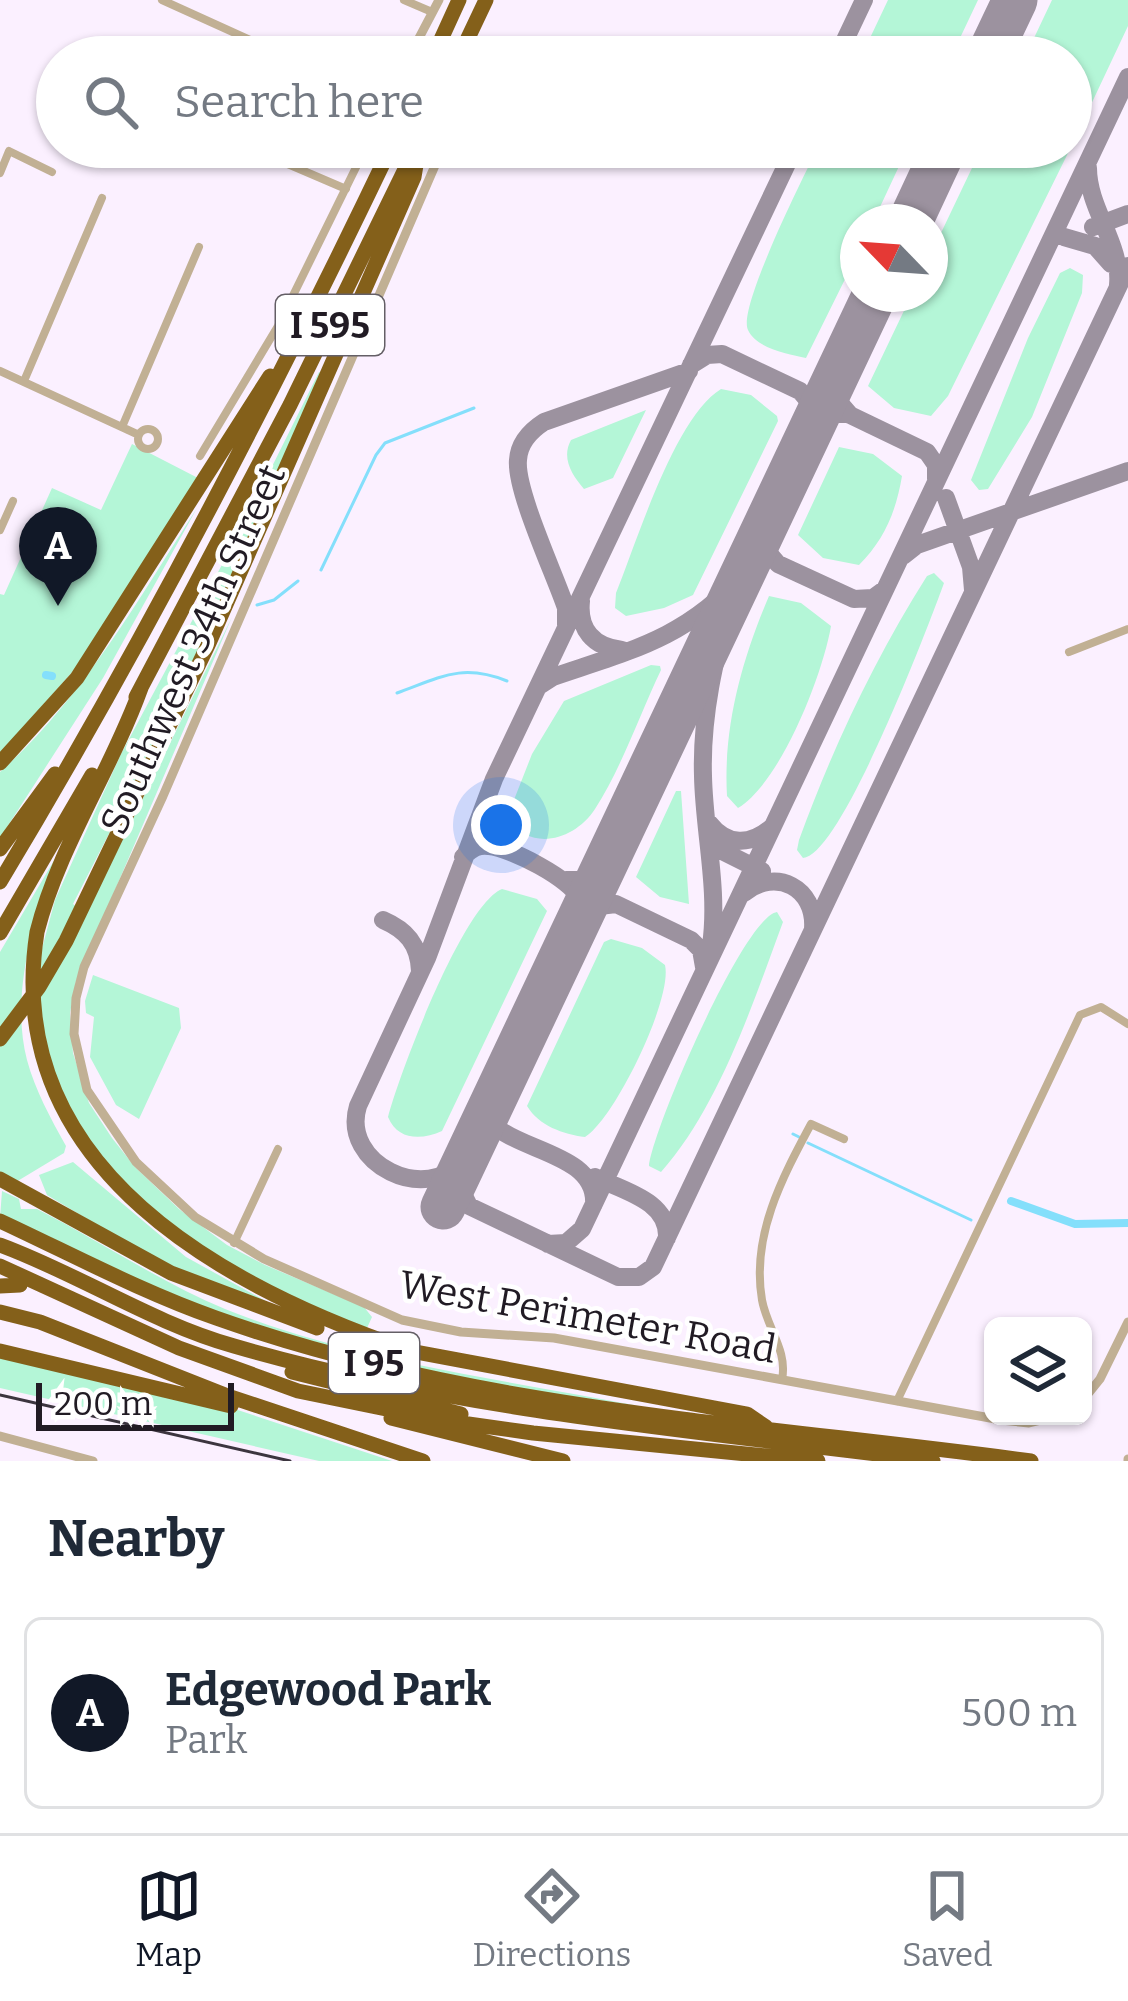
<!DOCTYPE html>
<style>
body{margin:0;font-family:Bitter,serif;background:#f2f2f3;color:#1f2937}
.controls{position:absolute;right:36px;bottom:36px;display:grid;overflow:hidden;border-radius:18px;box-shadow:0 3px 9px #0004}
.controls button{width:108px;height:108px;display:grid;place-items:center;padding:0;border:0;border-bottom:3px solid #e0e1e3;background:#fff;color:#1f2937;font:60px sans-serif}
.compass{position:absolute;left:840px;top:204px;width:108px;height:108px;border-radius:50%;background:#fff;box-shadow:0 3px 9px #0004;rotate:295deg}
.scale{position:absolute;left:36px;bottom:30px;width:198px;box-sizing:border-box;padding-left:12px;border:6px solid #211b24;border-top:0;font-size:33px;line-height:42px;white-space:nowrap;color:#211b24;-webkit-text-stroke:9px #fff;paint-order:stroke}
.you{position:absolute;left:501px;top:825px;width:42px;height:42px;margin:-30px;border:9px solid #fff;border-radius:50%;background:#1a73e8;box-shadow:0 0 0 18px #1a73e833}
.badge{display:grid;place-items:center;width:78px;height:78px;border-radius:50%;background:#111827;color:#fff;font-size:39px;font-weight:700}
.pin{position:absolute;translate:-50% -99px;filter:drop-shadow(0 3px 6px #0008)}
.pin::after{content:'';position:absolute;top:63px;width:42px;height:36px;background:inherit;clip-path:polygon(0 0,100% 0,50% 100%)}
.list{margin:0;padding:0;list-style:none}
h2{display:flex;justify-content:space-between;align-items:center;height:156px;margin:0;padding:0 48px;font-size:51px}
h2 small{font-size:39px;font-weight:400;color:#747a83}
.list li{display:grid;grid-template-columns:78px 1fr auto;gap:36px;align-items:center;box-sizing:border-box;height:192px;margin:0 24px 24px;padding:0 24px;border:3px solid #e0e1e3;border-radius:18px}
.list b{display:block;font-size:45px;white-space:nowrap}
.list p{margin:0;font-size:39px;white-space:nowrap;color:#747a83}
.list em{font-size:39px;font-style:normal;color:#747a83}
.icon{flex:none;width:66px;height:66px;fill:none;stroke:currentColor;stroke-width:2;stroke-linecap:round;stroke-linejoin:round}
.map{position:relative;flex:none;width:1128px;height:1461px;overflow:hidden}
.search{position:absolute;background:#fff;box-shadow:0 3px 9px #0004;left:36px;right:36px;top:36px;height:132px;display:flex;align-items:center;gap:30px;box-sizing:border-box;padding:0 42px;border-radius:66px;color:#747a83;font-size:45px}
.sheet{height:372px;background:#fff}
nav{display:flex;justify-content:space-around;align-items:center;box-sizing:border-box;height:168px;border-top:3px solid #e0e1e3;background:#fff;font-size:33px;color:#747a83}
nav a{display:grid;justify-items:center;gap:6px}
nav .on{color:#111827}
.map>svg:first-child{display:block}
.green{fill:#b4f6d7}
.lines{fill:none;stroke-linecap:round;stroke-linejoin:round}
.stream{stroke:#84dffb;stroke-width:3}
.canal{stroke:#84dffb;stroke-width:8}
.taxiway{stroke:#9c929f;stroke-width:18}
.runway{stroke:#9c929f;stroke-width:45}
.minor{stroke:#c1b094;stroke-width:8}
.tertiary{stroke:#c1b094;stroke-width:9}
.motorway{stroke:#84601a;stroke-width:15}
.rail{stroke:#3c353f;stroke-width:3}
.labels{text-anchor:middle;stroke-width:9;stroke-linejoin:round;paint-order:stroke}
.shield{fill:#fff;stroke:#645f66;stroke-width:3}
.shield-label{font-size:36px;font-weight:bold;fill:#211b24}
.street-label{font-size:39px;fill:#211b24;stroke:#fff}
</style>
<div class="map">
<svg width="1128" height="1461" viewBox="0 0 1128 1461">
<rect width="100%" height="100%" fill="#fbf0ff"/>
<!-- green -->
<path class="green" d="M 888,0 L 978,0 L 951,57 L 861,57 Z
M 1052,0 L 1128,0 L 1128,26 L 1071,147 L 1071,57 L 1025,57 Z
M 818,147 L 908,147 L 873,222 L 858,222 L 858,253 L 806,358 C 788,354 757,349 748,330 C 737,308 805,174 818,147 Z
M 982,147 L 1071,147 L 948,396 L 931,416 L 894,408 L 868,386 L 912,294 L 930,294 L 930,256 Z
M 1070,268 L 1083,275 L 1082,293 L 1032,417 L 988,489 L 979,490 L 971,480 L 1028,338 L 1060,273 Z
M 319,372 L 322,373 L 161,732 L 73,904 L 86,914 L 232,617 L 76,981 L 70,1013 L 73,1053 L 89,1103 L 112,1138 L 135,1167 L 179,1209 L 227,1245 L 265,1265 L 364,1307 L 372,1317 L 367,1328 L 357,1329 L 195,1248 L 80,1140 L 38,1036 L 37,967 L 55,900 L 121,754 L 241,529 Z
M 721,389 L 751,395 L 777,416 L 778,421 L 693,595 L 664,608 L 626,616 L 615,608 L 616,593 C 637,541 675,417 721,389 Z
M 646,410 L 613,478 L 584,489 C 572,475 561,458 571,440 Z
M 132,444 L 198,478 L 74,670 L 0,754 L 0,594 L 4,595 L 52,488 L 101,510 Z
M 839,447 L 873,454 L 902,476 C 896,512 884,540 859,565 L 823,558 L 798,535 Z
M 197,508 L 103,678 L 0,838 L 0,772 C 82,699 138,600 197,508 Z
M 934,573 L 944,583 C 929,625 841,856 803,858 L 797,850 L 799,840 C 833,747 874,660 927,576 Z
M 769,596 L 801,603 L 831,626 C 823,674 781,782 738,808 L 727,796 C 723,727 742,659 769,596 Z
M 651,665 L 660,666 L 661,670 C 640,714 621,769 595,809 C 575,840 530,853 509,818 L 510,810 L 532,754 L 564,701 Z
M 676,791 L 681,791 L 689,904 L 660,897 L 636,877 Z
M 56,857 C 34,918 10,995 27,1060 C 35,1090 51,1119 66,1146 L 64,1153 L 6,1188 L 0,1186 L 0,952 Z
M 502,889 L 537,899 L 547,911 L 442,1131 C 422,1140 398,1141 388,1117 C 400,1072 463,905 502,889 Z
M 777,912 L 783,922 C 753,1003 719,1107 661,1172 L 649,1166 C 653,1128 744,917 777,912 Z
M 611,939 L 642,948 L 665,965 C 673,999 614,1120 585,1137 C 563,1134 539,1126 527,1106 L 604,942 Z
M 93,975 L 179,1008 L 181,1028 L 139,1119 L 116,1105 L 90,1057 L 94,1017 L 86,1013 L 85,1001 Z
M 73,1162 L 186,1257 L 300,1320 L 159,1262 L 47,1195 L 39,1175 Z
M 2,1191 L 19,1199 L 21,1209 L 37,1209 C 100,1241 160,1282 225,1309 C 357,1362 501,1379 639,1406 L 436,1377 L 200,1310 L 0,1218 Z
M 0,1357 L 186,1393 L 392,1461 L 319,1461 L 0,1388 Z"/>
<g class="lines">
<!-- stream -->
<path class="stream" d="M 321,570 L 376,455 L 385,443 L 474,408
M 257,605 L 274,600 L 298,581
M 397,693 C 441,677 462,663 507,681
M 793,1134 L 799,1137
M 808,1143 L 971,1220"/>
<!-- canal -->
<path class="canal" d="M 46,675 L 52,676
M 1011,1201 L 1075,1224 L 1128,1223"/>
<!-- taxiway -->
<path class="taxiway" d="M 837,57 L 864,0
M 1088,168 C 1088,209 1122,244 1118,285
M 1093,227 L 1128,214
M 1064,237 L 1095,246 L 1111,264
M 691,365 L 707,355 L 722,354 L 800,391 L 811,404 L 814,424 L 829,414 L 848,414 L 927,452 L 936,465 L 936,479
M 835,379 L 837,400 L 850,415
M 946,498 L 971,567 L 973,590
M 764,529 L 766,550 L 778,564 L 854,599 L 873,598 L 884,590
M 903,556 L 917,545 L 1128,471
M 581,601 C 578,629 593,647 622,650
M 566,625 L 566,608 C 555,575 515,490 518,460 C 519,443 530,431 544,422 L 689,371
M 539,686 L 553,677 C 629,651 687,638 742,575
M 709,823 C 727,846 750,846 772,827
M 708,833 L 720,850 L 762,871
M 463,857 C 471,850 477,844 489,846 C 511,848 571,879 580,899 L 576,924
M 566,880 L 589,880 L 605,864
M 744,893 C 776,867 816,888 813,929
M 383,920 C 406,930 419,944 420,971
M 575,929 L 591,907 L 616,904 L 691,940 L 701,950 L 704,967
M 711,945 C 719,890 704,831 703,776 C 701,715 715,658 731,599
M 495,1096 L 493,1117 L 500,1130 C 530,1152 597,1158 594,1204
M 470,1149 L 458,1184 L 469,1206 L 618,1277 L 639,1277 L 653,1267 L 1128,266
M 463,1159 C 428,1206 340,1164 358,1106 L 427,958 L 494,779 L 795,147
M 595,1177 C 624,1191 669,1201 667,1238
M 548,1244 L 566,1243 L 582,1229 L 1128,77"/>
<!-- runway -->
<path class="runway" d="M 988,57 L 1015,0
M 910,222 L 945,147
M 443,1207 L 875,294"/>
<!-- minor -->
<path class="minor" d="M 162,0 L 288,57
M 404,0 L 432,12
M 248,147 L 346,189
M 0,173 L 9,151 L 52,172
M 0,371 L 139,435
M 24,381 L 102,198
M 122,427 L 199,247
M138 439a10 10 0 1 1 20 0a10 10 0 1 1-20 0Z
M 200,456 L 278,326 L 366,147
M 0,530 L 13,501
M 1069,652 L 1128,629
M 234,1243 L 278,1149
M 782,1379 C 788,1351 767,1328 762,1300 C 751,1236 782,1178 811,1124 L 844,1139
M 897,1401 L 1080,1015 L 1101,1007 L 1128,1024"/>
<!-- tertiary -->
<path class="tertiary" d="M 409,57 L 439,0
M 443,147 L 163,796 L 84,967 L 76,998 L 74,1034 L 87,1090 L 136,1162 L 195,1217 L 264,1259 L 402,1320 L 461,1332 L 554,1338 L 1001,1420 L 1029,1423 L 1058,1416
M 1083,1400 L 1100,1379 L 1128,1322
M 0,1436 L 93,1461
M 1128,1461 L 1128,1459"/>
<!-- motorway -->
<path class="motorway" d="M 433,57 L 459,0
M 459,57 L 486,0
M 141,688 C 111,771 59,846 37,932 C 0,1170 229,1289 411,1351
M 136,697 L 290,405 L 411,157
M 0,763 L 77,678 L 270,376
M 0,849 L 55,774
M 0,882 C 143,644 271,398 391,147
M 0,933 L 92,775
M 0,1039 L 39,987 L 66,941 L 209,643 L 414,177 L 419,147
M 0,1179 L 171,1273 L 317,1328
M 0,1221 C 71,1254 142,1292 216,1318 C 478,1411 758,1424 1031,1461
M 0,1245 C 79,1274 152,1323 234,1346 C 461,1412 699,1431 933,1461
M 0,1266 L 179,1348 L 298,1391 L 440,1420 L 533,1433 L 818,1461
M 0,1286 L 20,1285
M 0,1312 L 40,1322 L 225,1395 L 423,1461
M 405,1350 L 747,1414 L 766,1427
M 0,1351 L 231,1406
M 292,1372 L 461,1414
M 391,1418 L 563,1461"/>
<!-- rail -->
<path class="rail" d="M 0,1395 L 290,1461"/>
</g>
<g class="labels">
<!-- shield labels -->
<g class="shield">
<rect x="276" y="295" width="108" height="60" rx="9"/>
<rect x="329" y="1333" width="90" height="60" rx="9"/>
</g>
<g class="shield-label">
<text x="330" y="338">I 595</text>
<text x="374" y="1376">I 95</text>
</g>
<!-- street labels -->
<g class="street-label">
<text transform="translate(192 649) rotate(-66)" y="14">Southwest 34th Street</text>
<text transform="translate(588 1316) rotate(10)" y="14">West Perimeter Road</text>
</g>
</g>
</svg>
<div class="controls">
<button><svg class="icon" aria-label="layers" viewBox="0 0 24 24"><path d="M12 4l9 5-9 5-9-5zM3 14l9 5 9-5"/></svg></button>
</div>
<svg class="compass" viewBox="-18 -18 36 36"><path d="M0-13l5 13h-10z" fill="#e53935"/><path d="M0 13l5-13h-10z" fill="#747a83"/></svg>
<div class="scale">200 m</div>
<div class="you"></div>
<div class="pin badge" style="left:58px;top:606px">A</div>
<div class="search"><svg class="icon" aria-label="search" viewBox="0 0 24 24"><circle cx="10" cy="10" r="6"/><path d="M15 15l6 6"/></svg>Search here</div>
</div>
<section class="sheet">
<h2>Nearby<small></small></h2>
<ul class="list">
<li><span class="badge">A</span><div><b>Edgewood Park</b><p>Park</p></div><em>500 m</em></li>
</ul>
</section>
<nav>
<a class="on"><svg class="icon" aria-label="map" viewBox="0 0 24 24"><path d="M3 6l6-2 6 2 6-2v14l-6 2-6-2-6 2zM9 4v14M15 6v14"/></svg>Map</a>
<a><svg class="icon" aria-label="directions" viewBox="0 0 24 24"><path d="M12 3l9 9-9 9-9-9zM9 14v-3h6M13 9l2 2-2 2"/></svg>Directions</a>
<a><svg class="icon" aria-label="saved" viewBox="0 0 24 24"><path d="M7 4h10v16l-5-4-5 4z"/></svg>Saved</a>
</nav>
